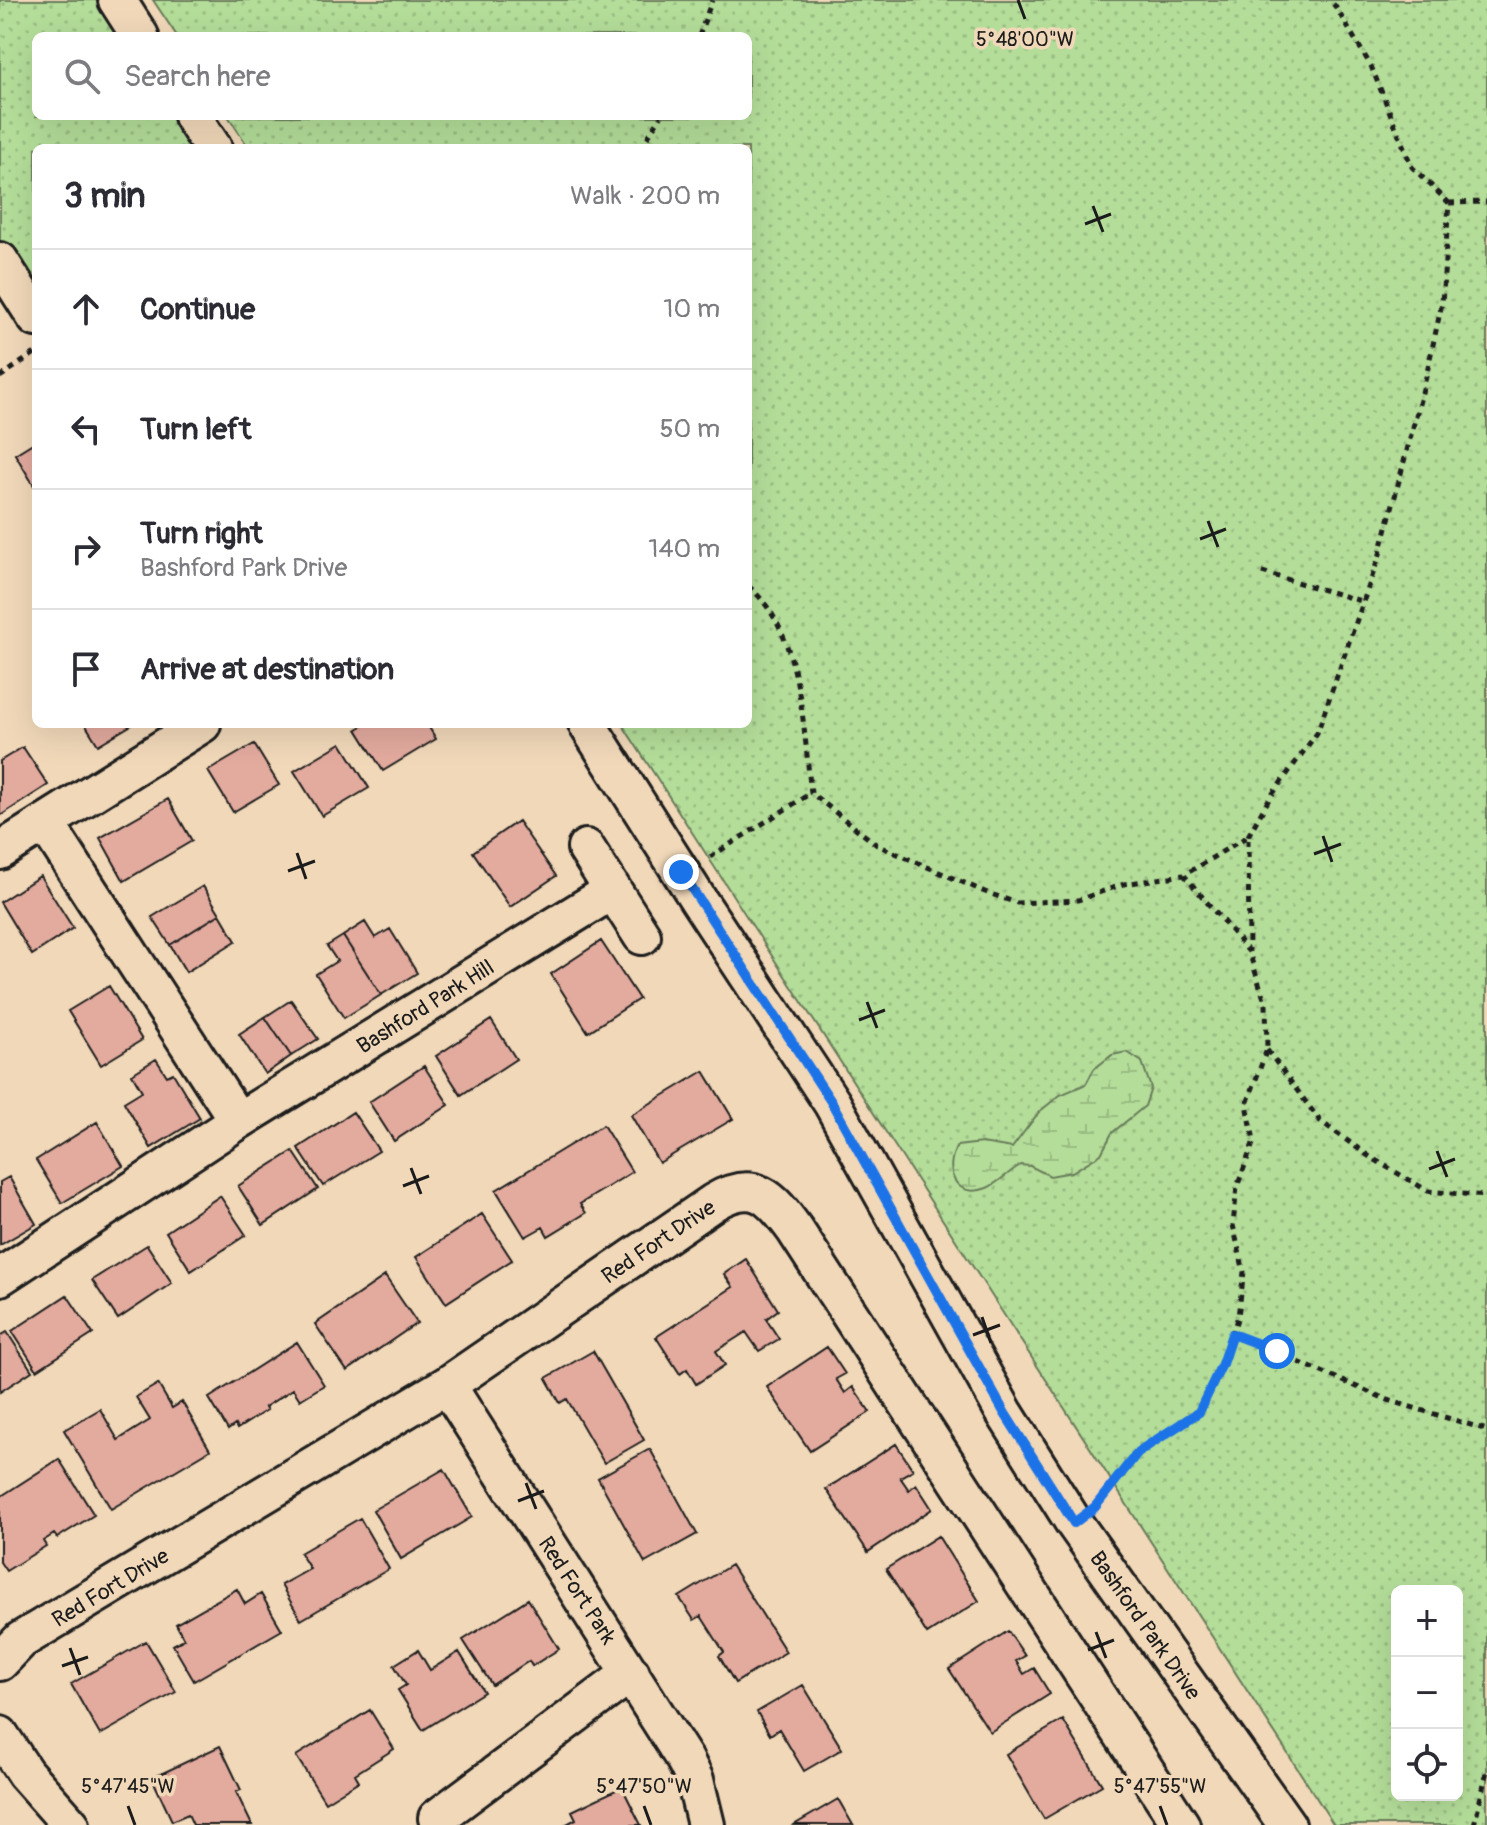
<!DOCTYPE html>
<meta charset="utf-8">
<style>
body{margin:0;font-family:Pangolin,sans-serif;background:#f2f2f3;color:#2b2b33}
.controls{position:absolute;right:24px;bottom:24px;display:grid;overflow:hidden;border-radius:12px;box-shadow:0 8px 32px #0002}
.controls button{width:72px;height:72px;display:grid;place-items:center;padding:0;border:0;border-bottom:2px solid #e1e1e2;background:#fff;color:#2b2b33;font:40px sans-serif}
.stop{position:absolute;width:24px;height:24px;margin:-18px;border:6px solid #1a73e8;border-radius:50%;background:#fff}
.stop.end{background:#1a73e8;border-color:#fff;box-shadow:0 2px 8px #0008}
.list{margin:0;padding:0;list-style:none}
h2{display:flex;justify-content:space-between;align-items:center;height:104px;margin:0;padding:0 32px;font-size:34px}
h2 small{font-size:26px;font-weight:400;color:#7c7c81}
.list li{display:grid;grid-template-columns:52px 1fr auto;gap:24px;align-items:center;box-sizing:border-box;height:120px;padding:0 32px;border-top:2px solid #e1e1e2}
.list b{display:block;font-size:30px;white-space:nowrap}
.list p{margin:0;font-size:26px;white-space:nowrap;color:#7c7c81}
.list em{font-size:26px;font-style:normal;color:#7c7c81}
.icon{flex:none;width:44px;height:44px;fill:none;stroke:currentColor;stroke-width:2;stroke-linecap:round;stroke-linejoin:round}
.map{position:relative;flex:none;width:1487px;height:1825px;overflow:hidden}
.search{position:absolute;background:#fff;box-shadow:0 8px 32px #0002;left:32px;top:32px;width:720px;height:88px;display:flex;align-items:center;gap:20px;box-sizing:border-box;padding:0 28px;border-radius:12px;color:#7c7c81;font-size:30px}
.panel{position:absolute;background:#fff;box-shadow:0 8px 32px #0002;left:32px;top:144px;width:720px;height:584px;border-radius:12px}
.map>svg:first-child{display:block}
.grass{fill:url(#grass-dots);stroke:#687c5a;stroke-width:2;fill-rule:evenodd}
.wetland{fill:url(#wetland-marsh);stroke:#687c5a;stroke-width:2}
.building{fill:#e3aa9e;stroke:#1c1c1c;stroke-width:2}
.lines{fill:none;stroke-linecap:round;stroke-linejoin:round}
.minor-casing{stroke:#1c1c1c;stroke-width:42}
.path{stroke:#1c1c1c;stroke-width:5;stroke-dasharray:6 6;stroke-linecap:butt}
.minor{stroke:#f1d8b9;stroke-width:36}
.route{stroke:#1a73e8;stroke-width:10}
.ticks{fill:none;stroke:#1c1c1c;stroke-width:3}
.labels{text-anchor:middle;stroke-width:7;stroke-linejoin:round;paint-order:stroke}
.street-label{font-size:22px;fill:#1c1c1c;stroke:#f1d8b9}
.ticks-label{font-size:20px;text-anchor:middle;fill:#1c1c1c;stroke:#f1d8b9;stroke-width:7;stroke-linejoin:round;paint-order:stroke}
</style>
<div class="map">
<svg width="1487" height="1825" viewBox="0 0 1487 1825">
<defs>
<pattern id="grass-dots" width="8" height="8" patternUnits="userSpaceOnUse" patternTransform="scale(2)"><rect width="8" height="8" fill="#b4dd99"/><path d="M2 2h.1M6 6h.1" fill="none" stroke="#9abd83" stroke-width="1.8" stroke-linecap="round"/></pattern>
<pattern id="wetland-marsh" width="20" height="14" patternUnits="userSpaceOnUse" patternTransform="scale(2)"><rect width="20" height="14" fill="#b4dd99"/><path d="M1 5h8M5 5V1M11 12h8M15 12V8" fill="none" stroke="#9abd83"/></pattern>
</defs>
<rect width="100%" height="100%" fill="#f1d8b9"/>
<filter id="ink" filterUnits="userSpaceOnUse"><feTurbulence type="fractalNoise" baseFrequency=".0125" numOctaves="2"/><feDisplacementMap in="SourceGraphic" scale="16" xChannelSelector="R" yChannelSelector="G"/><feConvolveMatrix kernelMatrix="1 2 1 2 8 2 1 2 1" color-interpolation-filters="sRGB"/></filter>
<g filter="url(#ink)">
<!-- grass -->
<path class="grass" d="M 0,0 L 117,0 L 141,36 L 36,36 L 36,116 L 193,116 L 214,148 L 36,148 L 36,316 L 0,260 Z
M 153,0 L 1487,0 L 1487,1825 L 1334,1825 L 622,724 L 748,724 L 748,148 L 249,148 L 228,116 L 748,116 L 748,36 L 177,36 ZM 1397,1591 L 1457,1591 L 1457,1795 L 1397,1795 Z"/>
<!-- wetland -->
<path class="wetland" d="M 1127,1052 L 1142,1062 L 1151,1088 L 1145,1106 L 1112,1133 L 1101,1154 L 1072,1172 L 1050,1176 L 1030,1166 L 1020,1165 C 1009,1172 998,1183 987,1188 C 955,1200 943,1170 957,1146 L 982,1143 L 1012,1148 L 1039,1112 L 1060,1095 L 1086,1084 L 1094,1069 L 1112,1055 Z"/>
<!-- building -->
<path class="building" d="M 36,441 L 36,489 L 15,454 Z
M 85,724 L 133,724 L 98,745 Z
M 366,724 L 427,724 L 436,739 L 383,771 L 357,729 Z
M 341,743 L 369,788 L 322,816 L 294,771 Z
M 254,744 L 279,785 L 233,812 L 208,771 Z
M 23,747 L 48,785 L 0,816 L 0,761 Z
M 168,799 L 192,841 L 124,881 L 100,838 Z
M 518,821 L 556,876 L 510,907 L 473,852 Z
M 40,876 L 73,928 L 32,955 L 0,902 Z
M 203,886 L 220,914 L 170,945 L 152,917 Z
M 220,914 L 236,941 L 186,972 L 170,945 Z
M 365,922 L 375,938 L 390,929 L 417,973 L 381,995 L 343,936 Z
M 343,936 L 381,995 L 344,1018 L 316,974 L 337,961 L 327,946 Z
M 601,941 L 639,999 L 588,1032 L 551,974 Z
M 109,986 L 142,1040 L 101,1065 L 68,1011 Z
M 291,1000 L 318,1039 L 291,1056 L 265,1017 Z
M 265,1017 L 291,1056 L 265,1074 L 239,1034 Z
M 491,1020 L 516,1059 L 461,1095 L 436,1056 Z
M 156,1059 L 167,1076 L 173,1073 L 200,1118 L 151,1148 L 124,1102 L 142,1091 L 132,1074 Z
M 424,1066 L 449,1105 L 394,1141 L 369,1102 Z
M 704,1071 L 733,1119 L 659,1163 L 631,1115 Z
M 353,1112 L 379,1151 L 323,1186 L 298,1148 Z
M 97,1122 L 123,1166 L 62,1203 L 36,1160 Z
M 603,1125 L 632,1172 L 580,1204 L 586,1213 L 548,1236 L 543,1227 L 525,1237 L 496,1190 Z
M 293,1151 L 318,1189 L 263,1225 L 238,1186 Z
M 9,1177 L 36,1224 L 0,1245 L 0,1182 Z
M 220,1196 L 246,1235 L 191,1271 L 166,1232 Z
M 482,1214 L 512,1260 L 446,1303 L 416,1257 Z
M 147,1245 L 172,1283 L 118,1319 L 92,1280 Z
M 746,1259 L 778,1310 L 766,1319 L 779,1339 L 759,1351 L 746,1332 L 716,1351 L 725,1365 L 696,1384 L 687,1369 L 680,1374 L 656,1337 L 733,1287 L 724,1274 Z
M 385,1276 L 417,1323 L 347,1371 L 315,1324 Z
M 67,1295 L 93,1334 L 37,1370 L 12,1331 Z
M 7,1332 L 32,1371 L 0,1392 L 0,1336 Z
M 297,1342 L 324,1385 L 300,1400 L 293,1389 L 265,1407 L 267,1410 L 237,1429 L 235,1425 L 228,1430 L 209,1398 Z
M 827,1347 L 845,1374 L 836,1379 L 845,1393 L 853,1387 L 870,1412 L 810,1451 L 767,1387 Z
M 593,1351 L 644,1440 L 604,1463 L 567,1399 L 560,1403 L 546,1378 Z
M 158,1384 L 172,1408 L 182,1402 L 210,1450 L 111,1509 L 64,1430 L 100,1409 L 118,1440 L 150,1420 L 136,1397 Z
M 896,1444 L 913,1470 L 900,1477 L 909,1490 L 916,1484 L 932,1509 L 868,1552 L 826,1489 Z
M 650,1449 L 697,1534 L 645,1563 L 598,1478 Z
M 59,1459 L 94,1515 L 57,1538 L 54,1534 L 43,1541 L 46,1546 L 6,1571 L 0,1562 L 0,1497 Z
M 444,1469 L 472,1517 L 401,1559 L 373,1510 Z
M 360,1518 L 389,1569 L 301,1620 L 281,1585 L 310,1569 L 300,1553 Z
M 938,1536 L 979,1601 L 927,1634 L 886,1569 Z
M 731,1565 L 786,1652 L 735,1683 L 719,1656 L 724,1652 L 701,1616 L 694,1620 L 679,1597 Z
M 237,1589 L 245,1604 L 261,1594 L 282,1630 L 194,1681 L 173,1645 L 184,1639 L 176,1624 Z
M 528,1599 L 559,1649 L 532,1666 L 529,1661 L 492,1685 L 463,1640 Z
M 1008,1631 L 1025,1656 L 1016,1661 L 1024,1674 L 1034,1668 L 1050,1694 L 990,1732 L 949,1669 Z
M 146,1641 L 176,1692 L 100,1735 L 71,1684 Z
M 418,1650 L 430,1670 L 459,1652 L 484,1692 L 423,1730 L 398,1690 L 406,1685 L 394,1665 Z
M 803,1685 L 842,1749 L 804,1771 L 779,1729 L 770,1735 L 757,1712 Z
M 370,1710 L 394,1749 L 355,1774 L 359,1781 L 325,1802 L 296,1756 Z
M 1063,1720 L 1102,1785 L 1044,1819 L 1006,1754 Z
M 220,1746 L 241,1790 L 236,1792 L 252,1825 L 193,1825 L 188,1814 L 172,1821 L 152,1778 Z
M 622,1787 L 641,1825 L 565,1825 L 576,1819 L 572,1811 Z
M 838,1799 L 853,1825 L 794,1825 Z"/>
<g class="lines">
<defs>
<path id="minor" d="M 117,0 L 140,36
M 192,116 L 213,148
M 0,261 L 36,318
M 587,724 L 699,901 L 832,1103 L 1004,1412 L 1074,1523 L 1287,1825
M 46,824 L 238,1121
M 586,848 L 642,936
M 0,851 L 202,724
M 0,1277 L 238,1121 L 612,891
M 447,1385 L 685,1760 L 695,1780 L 706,1825
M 0,1662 L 21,1640 L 447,1385 L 714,1202 C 755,1178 771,1197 795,1230 L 1181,1825
M 0,1735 L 25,1773 L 71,1825
M 437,1818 L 631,1673"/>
</defs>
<!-- minor casing -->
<use href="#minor" class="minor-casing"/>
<!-- path -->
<path class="path" d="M 699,36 L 712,0
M 641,148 L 661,116
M 1449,203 L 1487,202
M 0,377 L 35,353
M 1262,572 L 1361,601
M 748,586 C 802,630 803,728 811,793 L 877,845 L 985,892 L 1017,903 L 1078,900 L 1124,884 L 1184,875
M 1248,836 L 1269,799 L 1317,733 L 1380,554 L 1426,377 L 1442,303 L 1449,203 L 1412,167 L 1371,66 L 1335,6 L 1329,0
M 710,857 L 811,793
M 1267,1050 L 1320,1121 L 1370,1157 L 1428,1191 L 1487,1196
M 1232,1334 L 1388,1400 L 1487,1430
M 1101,1499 L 1138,1452 L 1199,1412 L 1222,1364 L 1238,1316 L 1244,1272 L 1233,1225 L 1237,1187 L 1254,1141 L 1247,1104 L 1267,1049 L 1266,1005 L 1249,952 L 1184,875 L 1248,836 L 1249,952
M 1474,1825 L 1487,1771"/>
<!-- minor -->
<use href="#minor" class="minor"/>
</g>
</g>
<g class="lines" filter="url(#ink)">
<!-- route -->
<path class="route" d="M 681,872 L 832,1103 L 1004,1412 L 1074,1523 L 1095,1507 L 1138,1452 L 1199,1412 L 1222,1364 L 1232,1334 L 1277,1351"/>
</g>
<!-- ticks -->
<path class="ticks" d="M 1018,0 L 1025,19M 1093,206 L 1103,232M 1085,224 L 1111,214M 1208,521 L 1218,547M 1200,539 L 1226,529M 1323,836 L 1332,862M 297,853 L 306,879M 1314,854 L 1341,844M 288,871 L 315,861M 867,1002 L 877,1028M 859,1020 L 885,1010M 1437,1151 L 1447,1177M 411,1168 L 421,1194M 1429,1169 L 1455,1159M 403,1186 L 429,1176M 982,1317 L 991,1343M 973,1335 L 1000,1325M 526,1483 L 536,1509M 518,1501 L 544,1491M 1096,1632 L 1106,1658M 70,1648 L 80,1675M 1088,1650 L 1114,1640M 62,1666 L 88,1657M 128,1806 L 135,1825M 644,1806 L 651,1825M 1160,1806 L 1167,1825"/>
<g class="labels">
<!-- street labels -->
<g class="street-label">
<text transform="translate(425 1006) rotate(-32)" y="8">Bashford Park Hill</text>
<text transform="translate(658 1241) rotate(-34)" y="8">Red Fort Drive</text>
<text transform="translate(110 1587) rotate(-31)" y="8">Red Fort Drive</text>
<text transform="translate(578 1590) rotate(57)" y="8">Red Fort Park</text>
<text transform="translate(1146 1625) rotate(55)" y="8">Bashford Park Drive</text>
</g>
</g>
<g class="ticks-label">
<text x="1025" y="46">5°48'00"W</text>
<text x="128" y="1793">5°47'45"W</text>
<text x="644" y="1793">5°47'50"W</text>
<text x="1160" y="1793">5°47'55"W</text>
</g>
</svg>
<div class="controls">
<button>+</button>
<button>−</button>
<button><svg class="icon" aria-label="locate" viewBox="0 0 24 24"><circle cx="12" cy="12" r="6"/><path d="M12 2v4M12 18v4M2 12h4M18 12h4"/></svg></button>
</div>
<div class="stop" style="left:1277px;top:1351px"></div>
<div class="stop end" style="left:681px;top:872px"></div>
<div class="search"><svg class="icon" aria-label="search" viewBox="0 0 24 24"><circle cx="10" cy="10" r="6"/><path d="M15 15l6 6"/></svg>Search here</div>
<section class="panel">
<h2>3 min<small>Walk · 200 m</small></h2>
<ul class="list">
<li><svg class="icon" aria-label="ahead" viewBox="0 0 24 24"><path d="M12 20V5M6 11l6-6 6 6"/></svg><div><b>Continue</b></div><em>10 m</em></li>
<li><svg class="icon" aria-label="left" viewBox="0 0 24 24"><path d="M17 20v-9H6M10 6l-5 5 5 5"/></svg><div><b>Turn left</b></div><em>50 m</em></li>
<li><svg class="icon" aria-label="right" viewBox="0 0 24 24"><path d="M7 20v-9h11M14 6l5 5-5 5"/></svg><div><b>Turn right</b><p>Bashford Park Drive</p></div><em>140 m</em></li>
<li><svg class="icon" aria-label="arrive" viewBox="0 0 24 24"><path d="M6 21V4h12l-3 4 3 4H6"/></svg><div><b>Arrive at destination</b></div></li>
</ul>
</section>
</div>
